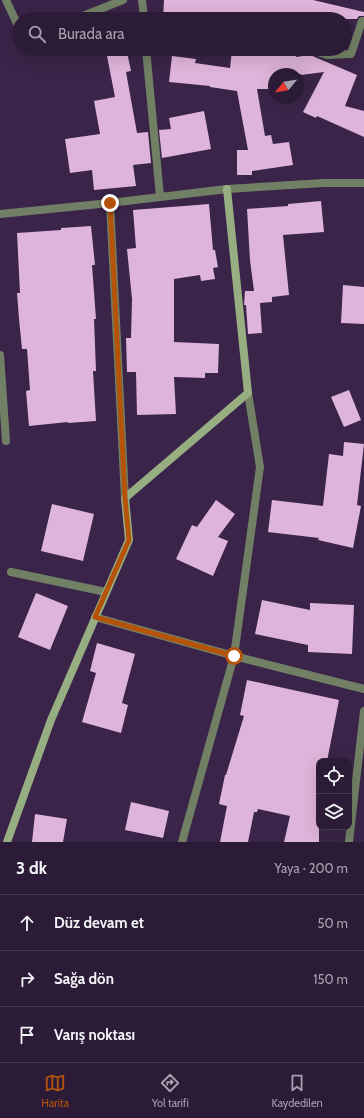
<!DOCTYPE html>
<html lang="tr">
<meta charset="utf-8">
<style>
body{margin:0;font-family:Cabin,sans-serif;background:#382842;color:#f1f3f6}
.controls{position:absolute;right:12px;bottom:12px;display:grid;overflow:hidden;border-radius:8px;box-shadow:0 4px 16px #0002}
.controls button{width:36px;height:36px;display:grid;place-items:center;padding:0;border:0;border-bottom:1px solid #483952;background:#2c1b37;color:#f1f3f6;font:20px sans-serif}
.compass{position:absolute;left:268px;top:68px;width:36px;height:36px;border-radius:50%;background:#2c1b37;box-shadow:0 4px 16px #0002;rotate:240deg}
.stop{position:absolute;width:12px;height:12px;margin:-9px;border:3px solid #b45309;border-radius:50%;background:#fff}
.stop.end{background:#b45309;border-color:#fff;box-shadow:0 1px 4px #0008}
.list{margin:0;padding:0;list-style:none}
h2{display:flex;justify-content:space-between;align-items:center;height:52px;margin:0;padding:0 16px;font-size:17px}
h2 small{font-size:13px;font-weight:400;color:#a6a1ad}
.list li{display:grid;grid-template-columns:26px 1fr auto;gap:12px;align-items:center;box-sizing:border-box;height:56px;padding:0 16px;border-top:1px solid #483952}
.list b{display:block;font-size:15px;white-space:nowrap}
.list em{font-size:13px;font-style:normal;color:#a6a1ad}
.icon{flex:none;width:22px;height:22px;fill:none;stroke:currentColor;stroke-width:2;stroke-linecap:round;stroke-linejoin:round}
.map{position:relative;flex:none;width:364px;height:842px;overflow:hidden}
.search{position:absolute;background:#2c1b37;box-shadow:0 4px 16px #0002;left:12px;right:12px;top:12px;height:44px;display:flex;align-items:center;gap:10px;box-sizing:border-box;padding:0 14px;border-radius:22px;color:#a6a1ad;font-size:15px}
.sheet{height:220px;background:#2c1b37}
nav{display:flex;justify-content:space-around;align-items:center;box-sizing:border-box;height:56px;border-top:1px solid #483952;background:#2c1b37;font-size:11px;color:#a6a1ad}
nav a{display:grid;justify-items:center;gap:2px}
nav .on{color:#b45309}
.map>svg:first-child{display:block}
.building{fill:#dfb4da}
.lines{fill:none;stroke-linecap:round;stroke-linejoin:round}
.street{stroke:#718064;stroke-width:8}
.secondary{stroke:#96ae81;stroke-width:8}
.route{stroke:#b45309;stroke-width:5}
</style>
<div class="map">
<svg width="364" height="842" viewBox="0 0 364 842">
<rect width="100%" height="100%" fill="#3a2449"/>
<!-- building -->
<path class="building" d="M 164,0 L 313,0 L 364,12 L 364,16 L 359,16 L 357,19 L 163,19 Z
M 257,49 L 280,49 L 279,51 L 296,51 L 296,57 L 310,55 L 357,75 L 345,106 L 364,111 L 364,137 L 317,116 L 316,118 L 303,112 L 324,72 L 301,75 L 301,74 L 274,74 L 274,89 L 257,89 L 265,136 L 271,135 L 273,144 L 289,142 L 293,165 L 252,171 L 252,175 L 237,175 L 237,150 L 248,150 L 237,91 L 210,87 L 210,86 L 169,82 L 172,56 L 196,59 L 195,63 L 230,68 L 232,50 L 256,53 Z
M 127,52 L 131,71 L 126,72 L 137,133 L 148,132 L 151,163 L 133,165 L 136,186 L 94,190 L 92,170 L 70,173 L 65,139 L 100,134 L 94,101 L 115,97 L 107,56 Z
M 204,111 L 211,149 L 162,158 L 159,130 L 171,129 L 169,118 Z
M 321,201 L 324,232 L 283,235 L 289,295 L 272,297 L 272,302 L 260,303 L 262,333 L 248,334 L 246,305 L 244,305 L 245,291 L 254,291 L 250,260 L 247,209 L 288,206 L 288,204 Z
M 209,204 L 213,250 L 215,250 L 218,267 L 213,268 L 215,279 L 201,281 L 200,275 L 174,279 L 174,342 L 219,344 L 218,373 L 205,373 L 205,378 L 174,377 L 176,414 L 137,415 L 136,372 L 127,372 L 126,338 L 131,338 L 132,299 L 127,249 L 136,248 L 133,210 Z
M 91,226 L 95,265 L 92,265 L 96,319 L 94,319 L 96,371 L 93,371 L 96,421 L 68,423 L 68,422 L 29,426 L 26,391 L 30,390 L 27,349 L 22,349 L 19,319 L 17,293 L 20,293 L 17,233 L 61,230 L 61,228 Z
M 343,285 L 364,287 L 364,324 L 341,323 Z
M 349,390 L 361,420 L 344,427 L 331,397 Z
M 344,442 L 364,444 L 357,505 L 361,506 L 353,548 L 318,540 L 319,538 L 268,532 L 272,500 L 323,506 L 329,454 L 343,456 Z
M 216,500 L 235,514 L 218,537 L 228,541 L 213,576 L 176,559 L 192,525 L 197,527 Z
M 52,504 L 94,514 L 83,561 L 41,551 Z
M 36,593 L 68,606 L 50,650 L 18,637 Z
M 262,600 L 310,610 L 310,603 L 354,605 L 352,654 L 308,652 L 308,645 L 255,634 Z
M 97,643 L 135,654 L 122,703 L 128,705 L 121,733 L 82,722 L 96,673 L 90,671 Z
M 247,680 L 339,700 L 327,761 L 319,761 L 319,842 L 284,842 L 290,816 L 258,809 L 257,812 L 254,812 L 248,842 L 220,842 L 227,806 L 219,804 L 225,775 L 226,775 L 244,716 L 240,715 Z
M 131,802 L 169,811 L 163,838 L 125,830 Z
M 35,814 L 67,819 L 63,842 L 32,842 Z"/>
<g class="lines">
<!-- street -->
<path class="street" d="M 6,0 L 19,28
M 142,0 L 144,19
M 75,19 L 123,0
M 146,49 L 160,196
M 308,49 L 327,55 L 351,54 L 362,21 L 364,21
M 110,203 L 125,498
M 0,214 L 110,203 L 227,189 L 324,183 L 364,183
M 0,355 L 6,441
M 11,572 L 106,592
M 95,617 L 234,656 L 364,689
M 182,842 L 234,656 L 260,467 L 248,393
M 349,842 L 364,711"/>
<!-- secondary -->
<path class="secondary" d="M 7,842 L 51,720 L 129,540 L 125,498 L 248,393 L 227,189"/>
</g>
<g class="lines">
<!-- route -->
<path class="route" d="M 110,203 L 125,498 L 129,540 L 95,617 L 234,656"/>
</g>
</svg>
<div class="controls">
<button><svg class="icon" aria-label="locate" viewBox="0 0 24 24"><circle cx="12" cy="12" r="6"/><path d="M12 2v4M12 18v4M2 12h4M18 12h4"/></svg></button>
<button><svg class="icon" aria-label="layers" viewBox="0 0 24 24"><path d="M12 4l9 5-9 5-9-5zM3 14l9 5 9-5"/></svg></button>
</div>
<svg class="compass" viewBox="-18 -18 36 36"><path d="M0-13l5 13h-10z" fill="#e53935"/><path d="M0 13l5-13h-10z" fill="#a6a1ad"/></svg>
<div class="stop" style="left:234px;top:656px"></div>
<div class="stop end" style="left:110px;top:203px"></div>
<div class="search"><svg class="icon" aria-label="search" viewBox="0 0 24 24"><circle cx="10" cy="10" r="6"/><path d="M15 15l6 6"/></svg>Burada ara</div>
</div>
<section class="sheet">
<h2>3 dk<small>Yaya · 200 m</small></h2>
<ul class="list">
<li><svg class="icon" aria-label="ahead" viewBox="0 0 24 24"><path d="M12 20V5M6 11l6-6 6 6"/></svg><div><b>Düz devam et</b></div><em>50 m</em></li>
<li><svg class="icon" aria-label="right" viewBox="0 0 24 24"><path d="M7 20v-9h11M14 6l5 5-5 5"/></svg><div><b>Sağa dön</b></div><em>150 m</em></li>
<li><svg class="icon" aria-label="arrive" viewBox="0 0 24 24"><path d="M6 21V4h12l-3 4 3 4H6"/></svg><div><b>Varış noktası</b></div></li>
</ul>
</section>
<nav>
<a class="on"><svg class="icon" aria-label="map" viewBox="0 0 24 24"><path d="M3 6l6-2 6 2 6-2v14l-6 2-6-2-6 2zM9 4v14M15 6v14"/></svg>Harita</a>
<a><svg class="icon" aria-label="directions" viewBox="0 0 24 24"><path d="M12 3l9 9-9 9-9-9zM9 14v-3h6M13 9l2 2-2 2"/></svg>Yol tarifi</a>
<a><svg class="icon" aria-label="saved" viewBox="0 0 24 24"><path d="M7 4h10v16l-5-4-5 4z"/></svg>Kaydedilen</a>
</nav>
